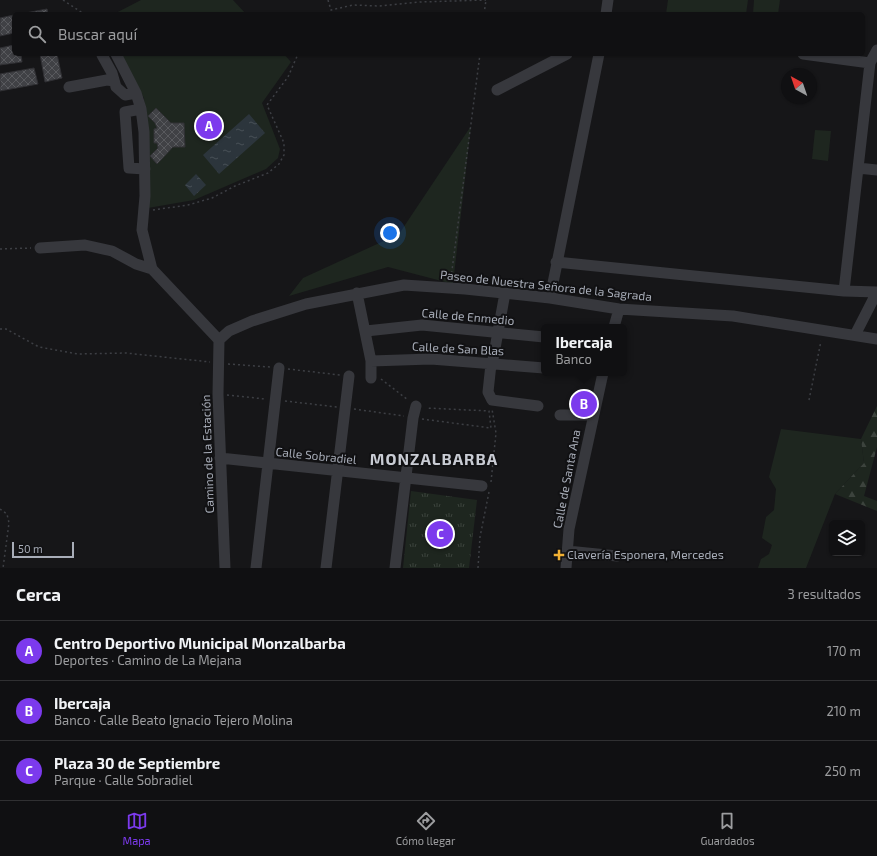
<!DOCTYPE html>
<html lang="es">
<meta charset="utf-8">
<style>
body{margin:0;font-family:"Exo 2",sans-serif;background:#1e1e20;color:#f1f3f6}
.controls{position:absolute;right:12px;bottom:12px;display:grid;overflow:hidden;border-radius:6px;box-shadow:0 1px 3px #0004}
.controls button{width:36px;height:36px;display:grid;place-items:center;padding:0;border:0;border-bottom:1px solid #303032;background:#101012;color:#f1f3f6;font:20px sans-serif}
.compass{position:absolute;left:781px;top:68px;width:36px;height:36px;border-radius:50%;background:#101012;box-shadow:0 1px 3px #0004;rotate:320deg}
.scale{position:absolute;left:12px;bottom:10px;width:62px;box-sizing:border-box;padding-left:4px;border:2px solid #a8adb8;border-top:0;font-size:11px;line-height:14px;white-space:nowrap;color:#a8adb8;-webkit-text-stroke:3px #111113;paint-order:stroke}
.you{position:absolute;left:390px;top:233px;width:14px;height:14px;margin:-10px;border:3px solid #fff;border-radius:50%;background:#1a73e8;box-shadow:0 0 0 6px #1a73e833}
.badge{display:grid;place-items:center;width:26px;height:26px;border-radius:50%;background:#7c3aed;color:#fff;font-size:13px;font-weight:700}
.pin{position:absolute;translate:-50% -50%;border:2px solid #fff;box-shadow:0 1px 4px #0006}
.popup{position:absolute;left:541px;top:324px;width:86px;height:52px;box-sizing:border-box;display:grid;place-content:center;border-radius:6px;background:#101012;filter:drop-shadow(0 1px 3px #0005);font-size:13px;white-space:nowrap;color:#9c9d9f}
.popup b{font-size:15px;color:#f1f3f6}
.popup::after{content:'';position:absolute;left:50%;top:100%;margin-left:-8px;border:8px solid transparent;border-top-color:#101012}
.list{margin:0;padding:0;list-style:none}
h2{display:flex;justify-content:space-between;align-items:center;height:52px;margin:0;padding:0 16px;font-size:17px}
h2 small{font-size:13px;font-weight:400;color:#9c9d9f}
.list li{display:grid;grid-template-columns:26px 1fr auto;gap:12px;align-items:center;box-sizing:border-box;height:60px;padding:0 16px;border-top:1px solid #303032}
.list b{display:block;font-size:15px;white-space:nowrap}
.list p{margin:0;font-size:13px;white-space:nowrap;color:#9c9d9f}
.list em{font-size:13px;font-style:normal;color:#9c9d9f}
.icon{flex:none;width:22px;height:22px;fill:none;stroke:currentColor;stroke-width:2;stroke-linecap:round;stroke-linejoin:round}
.map{position:relative;flex:none;width:877px;height:568px;overflow:hidden}
.search{position:absolute;background:#101012;box-shadow:0 1px 3px #0004;left:12px;right:12px;top:12px;height:44px;display:flex;align-items:center;gap:10px;box-sizing:border-box;padding:0 14px;border-radius:6px;color:#9c9d9f;font-size:15px}
.sheet{height:232px;background:#101012}
nav{display:flex;justify-content:space-around;align-items:center;box-sizing:border-box;height:56px;border-top:1px solid #303032;background:#101012;font-size:11px;color:#9c9d9f}
nav a{display:grid;justify-items:center;gap:2px}
nav .on{color:#7c3aed}
.map>svg:first-child{display:block}
.green{fill:#1e261f}
.forest{fill:url(#forest-firs)}
.park{fill:url(#park-tufts)}
.water{fill:url(#water-ripples)}
.building{fill:url(#building-cross-hatch);stroke:#303034}
.lines{fill:none;stroke-linecap:round;stroke-linejoin:round}
.path{stroke:#3d3f44;stroke-width:1.5;stroke-dasharray:2 3;stroke-linecap:butt}
.minor{stroke:#37383d;stroke-width:11}
.poi-dot{fill:#f2b134;stroke:#111113;stroke-width:1.5}
.labels{text-anchor:middle;stroke-width:4;stroke-linejoin:round;paint-order:stroke}
.street-label{font-size:12px;fill:#a8adb8;stroke:#111113}
.poi-label{font-size:12px;fill:#a8adb8;stroke:#111113;text-anchor:start}
.district-label{font-size:16px;font-weight:bold;letter-spacing:1px;fill:#c9ccd4;stroke:#111113}
</style>
<div class="map">
<svg width="877" height="568" viewBox="0 0 877 568">
<defs>
<pattern id="forest-firs" width="22" height="20" patternUnits="userSpaceOnUse"><rect width="22" height="20" fill="#1e261f"/><path d="M5 1l3.5 6h-7zM16 11l3.5 6h-7z" fill="#3c433d"/></pattern>
<pattern id="park-tufts" width="24" height="20" patternUnits="userSpaceOnUse"><rect width="24" height="20" fill="#1e261f"/><path d="M3 7l-1-3M5 7V3M7 7l1-3M15 17l-1-3M17 17v-4M19 17l1-3" fill="none" stroke="#3c433d"/></pattern>
<pattern id="water-ripples" width="26" height="14" patternUnits="userSpaceOnUse"><rect width="26" height="14" fill="#2c353c"/><path d="M2 4q2-2 4 0t4 0M15 11q2-2 4 0t4 0" fill="none" stroke="#485056"/></pattern>
<pattern id="building-cross-hatch" width="8" height="8" patternUnits="userSpaceOnUse"><rect width="8" height="8" fill="#404145"/><path d="M0 0l8 8M0 8l8-8" fill="none" stroke="#595a5e"/></pattern>
</defs>
<rect width="100%" height="100%" fill="#161618"/>
<!-- green -->
<path class="green" d="M 141,0 L 233,0 L 246,14 L 114,14 Z
M 668,0 L 748,0 L 746,14 L 666,14 Z
M 754,0 L 780,0 L 778,14 L 753,14 Z
M 119,54 L 284,54 L 291,62 L 262,103 L 280,149 L 278,158 L 266,169 L 194,200 L 148,208 L 148,162 L 144,98 Z
M 471,126 L 453,284 L 388,267 L 289,296 L 303,278 L 399,234 Z
M 815,130 L 831,131 L 828,161 L 812,159 Z
M 781,429 L 861,439 L 864,463 L 835,494 L 806,568 L 758,568 L 761,559 L 769,554 L 772,545 L 762,538 L 766,517 L 774,510 L 776,489 L 769,477 Z"/>
<!-- forest -->
<path class="forest" d="M 877,406 L 877,447 L 864,496 L 877,501 L 877,511 L 835,494 L 864,463 L 861,439 Z"/>
<!-- park -->
<path class="park" d="M 411,491 L 477,500 L 469,568 L 403,568 Z"/>
<!-- water -->
<path class="water" d="M 249,114 L 265,133 L 219,174 L 203,155 Z
M 196,174 L 206,185 L 194,196 L 185,185 Z"/>
<!-- building -->
<path class="building" d="M 47,9 L 48,14 L 20,14 Z
M 14,15 L 14,33 L 0,36 L 0,18 Z
M 14,45 L 14,54 L 21,54 L 22,62 L 0,65 L 0,48 Z
M 40,54 L 57,54 L 62,78 L 45,82 Z
M 34,68 L 38,84 L 0,91 L 0,74 Z
M 156,108 L 171,123 L 184,123 L 185,147 L 173,147 L 157,164 L 150,156 L 158,148 L 157,143 L 154,143 L 154,129 L 157,128 L 155,123 L 148,116 Z"/>
<g class="lines">
<!-- path -->
<path class="path" d="M 63,0 L 84,14
M 328,0 L 331,10
M 327,14 L 331,10 L 353,5 L 379,6 L 420,2 L 486,0
M 484,14 L 486,0
M 153,210 L 188,205 L 212,198 L 235,186 L 268,173 L 279,164 L 284,155 L 284,143 L 267,105 L 288,77 L 298,54
M 0,249 L 31,248
M 451,278 L 480,54
M 0,329 L 6,329 L 39,347 L 78,354 L 126,353 L 210,362
M 228,364 L 270,367
M 288,369 L 340,375
M 381,379 L 408,400
M 227,395 L 265,399
M 809,400 L 821,341
M 285,401 L 337,407
M 354,409 L 404,416
M 422,419 L 491,428 L 489,411 L 426,408
M 491,482 L 496,433 L 492,409
M 0,509 L 7,514 L 9,523 L 3,568
M 478,568 L 480,537 L 489,492"/>
<!-- minor -->
<path class="minor" d="M 606,14 L 608,0
M 116,54 L 136,93 L 141,109 L 144,132 L 145,196 L 142,230 L 152,269
M 803,54 L 870,63
M 102,55 L 112,73 L 116,87 L 125,95 L 136,93
M 69,87 L 107,80 L 114,81
M 497,90 L 567,54
M 141,109 L 125,112 L 129,168 L 145,169
M 858,168 L 877,170
M 40,248 L 85,245 L 112,251 L 136,264 L 152,269 L 219,340
M 556,262 L 844,291 L 877,292
M 844,291 L 870,63 L 877,50
M 357,293 L 371,361 L 371,378
M 550,298 L 599,54
M 614,327 L 619,309
M 366,331 L 422,325 L 544,337
M 855,335 L 877,292
M 219,340 L 229,331 L 252,321 L 306,304 L 404,285 L 465,289 L 550,298 L 619,309 L 733,316 L 877,339
M 219,340 L 218,394 L 225,568
M 371,361 L 431,359 L 544,368
M 491,364 L 488,392 L 492,400 L 538,406
M 492,365 L 505,293
M 560,415 L 593,415
M 220,458 L 482,486
M 567,551 L 617,556
M 256,568 L 279,368
M 326,568 L 349,376
M 395,568 L 413,418 L 416,406
M 566,568 L 569,529 L 603,373"/>
</g>
<!-- markers -->
<path class="poi-dot" d="M557 549h4v4h4v4h-4v4h-4v-4h-4v-4h4z"/>
<g class="labels">
<!-- street labels -->
<g class="street-label">
<text transform="translate(546 286) rotate(6)" y="4">Paseo de Nuestra Señora de la Sagrada</text>
<text transform="translate(468 317) rotate(5)" y="4">Calle de Enmedio</text>
<text transform="translate(458 349) rotate(3)" y="4">Calle de San Blas</text>
<text transform="translate(208 454) rotate(-92)" y="4">Camino de la Estación</text>
<text transform="translate(316 456) rotate(6)" y="4">Calle Sobradiel</text>
<text transform="translate(567 479) rotate(-79)" y="4">Calle de Santa Ana</text>
</g>
<!-- poi labels -->
<g class="poi-label">
<text x="567" y="559">Clavería Esponera, Mercedes</text>
</g>
<!-- district labels -->
<g class="district-label">
<text x="434" y="465">MONZALBARBA</text>
</g>
</g>
</svg>
<div class="controls">
<button><svg class="icon" aria-label="layers" viewBox="0 0 24 24"><path d="M12 4l9 5-9 5-9-5zM3 14l9 5 9-5"/></svg></button>
</div>
<svg class="compass" viewBox="-18 -18 36 36"><path d="M0-13l5 13h-10z" fill="#e53935"/><path d="M0 13l5-13h-10z" fill="#9c9d9f"/></svg>
<div class="scale">50 m</div>
<div class="you"></div>
<div class="pin badge" style="left:209px;top:126px">A</div>
<div class="pin badge" style="left:584px;top:404px">B</div>
<div class="popup"><b>Ibercaja</b>Banco</div>
<div class="pin badge" style="left:440px;top:534px">C</div>
<div class="search"><svg class="icon" aria-label="search" viewBox="0 0 24 24"><circle cx="10" cy="10" r="6"/><path d="M15 15l6 6"/></svg>Buscar aquí</div>
</div>
<section class="sheet">
<h2>Cerca<small>3 resultados</small></h2>
<ul class="list">
<li><span class="badge">A</span><div><b>Centro Deportivo Municipal Monzalbarba</b><p>Deportes · Camino de La Mejana</p></div><em>170 m</em></li>
<li><span class="badge">B</span><div><b>Ibercaja</b><p>Banco · Calle Beato Ignacio Tejero Molina</p></div><em>210 m</em></li>
<li><span class="badge">C</span><div><b>Plaza 30 de Septiembre</b><p>Parque · Calle Sobradiel</p></div><em>250 m</em></li>
</ul>
</section>
<nav>
<a class="on"><svg class="icon" aria-label="map" viewBox="0 0 24 24"><path d="M3 6l6-2 6 2 6-2v14l-6 2-6-2-6 2zM9 4v14M15 6v14"/></svg>Mapa</a>
<a><svg class="icon" aria-label="directions" viewBox="0 0 24 24"><path d="M12 3l9 9-9 9-9-9zM9 14v-3h6M13 9l2 2-2 2"/></svg>Cómo llegar</a>
<a><svg class="icon" aria-label="saved" viewBox="0 0 24 24"><path d="M7 4h10v16l-5-4-5 4z"/></svg>Guardados</a>
</nav>
